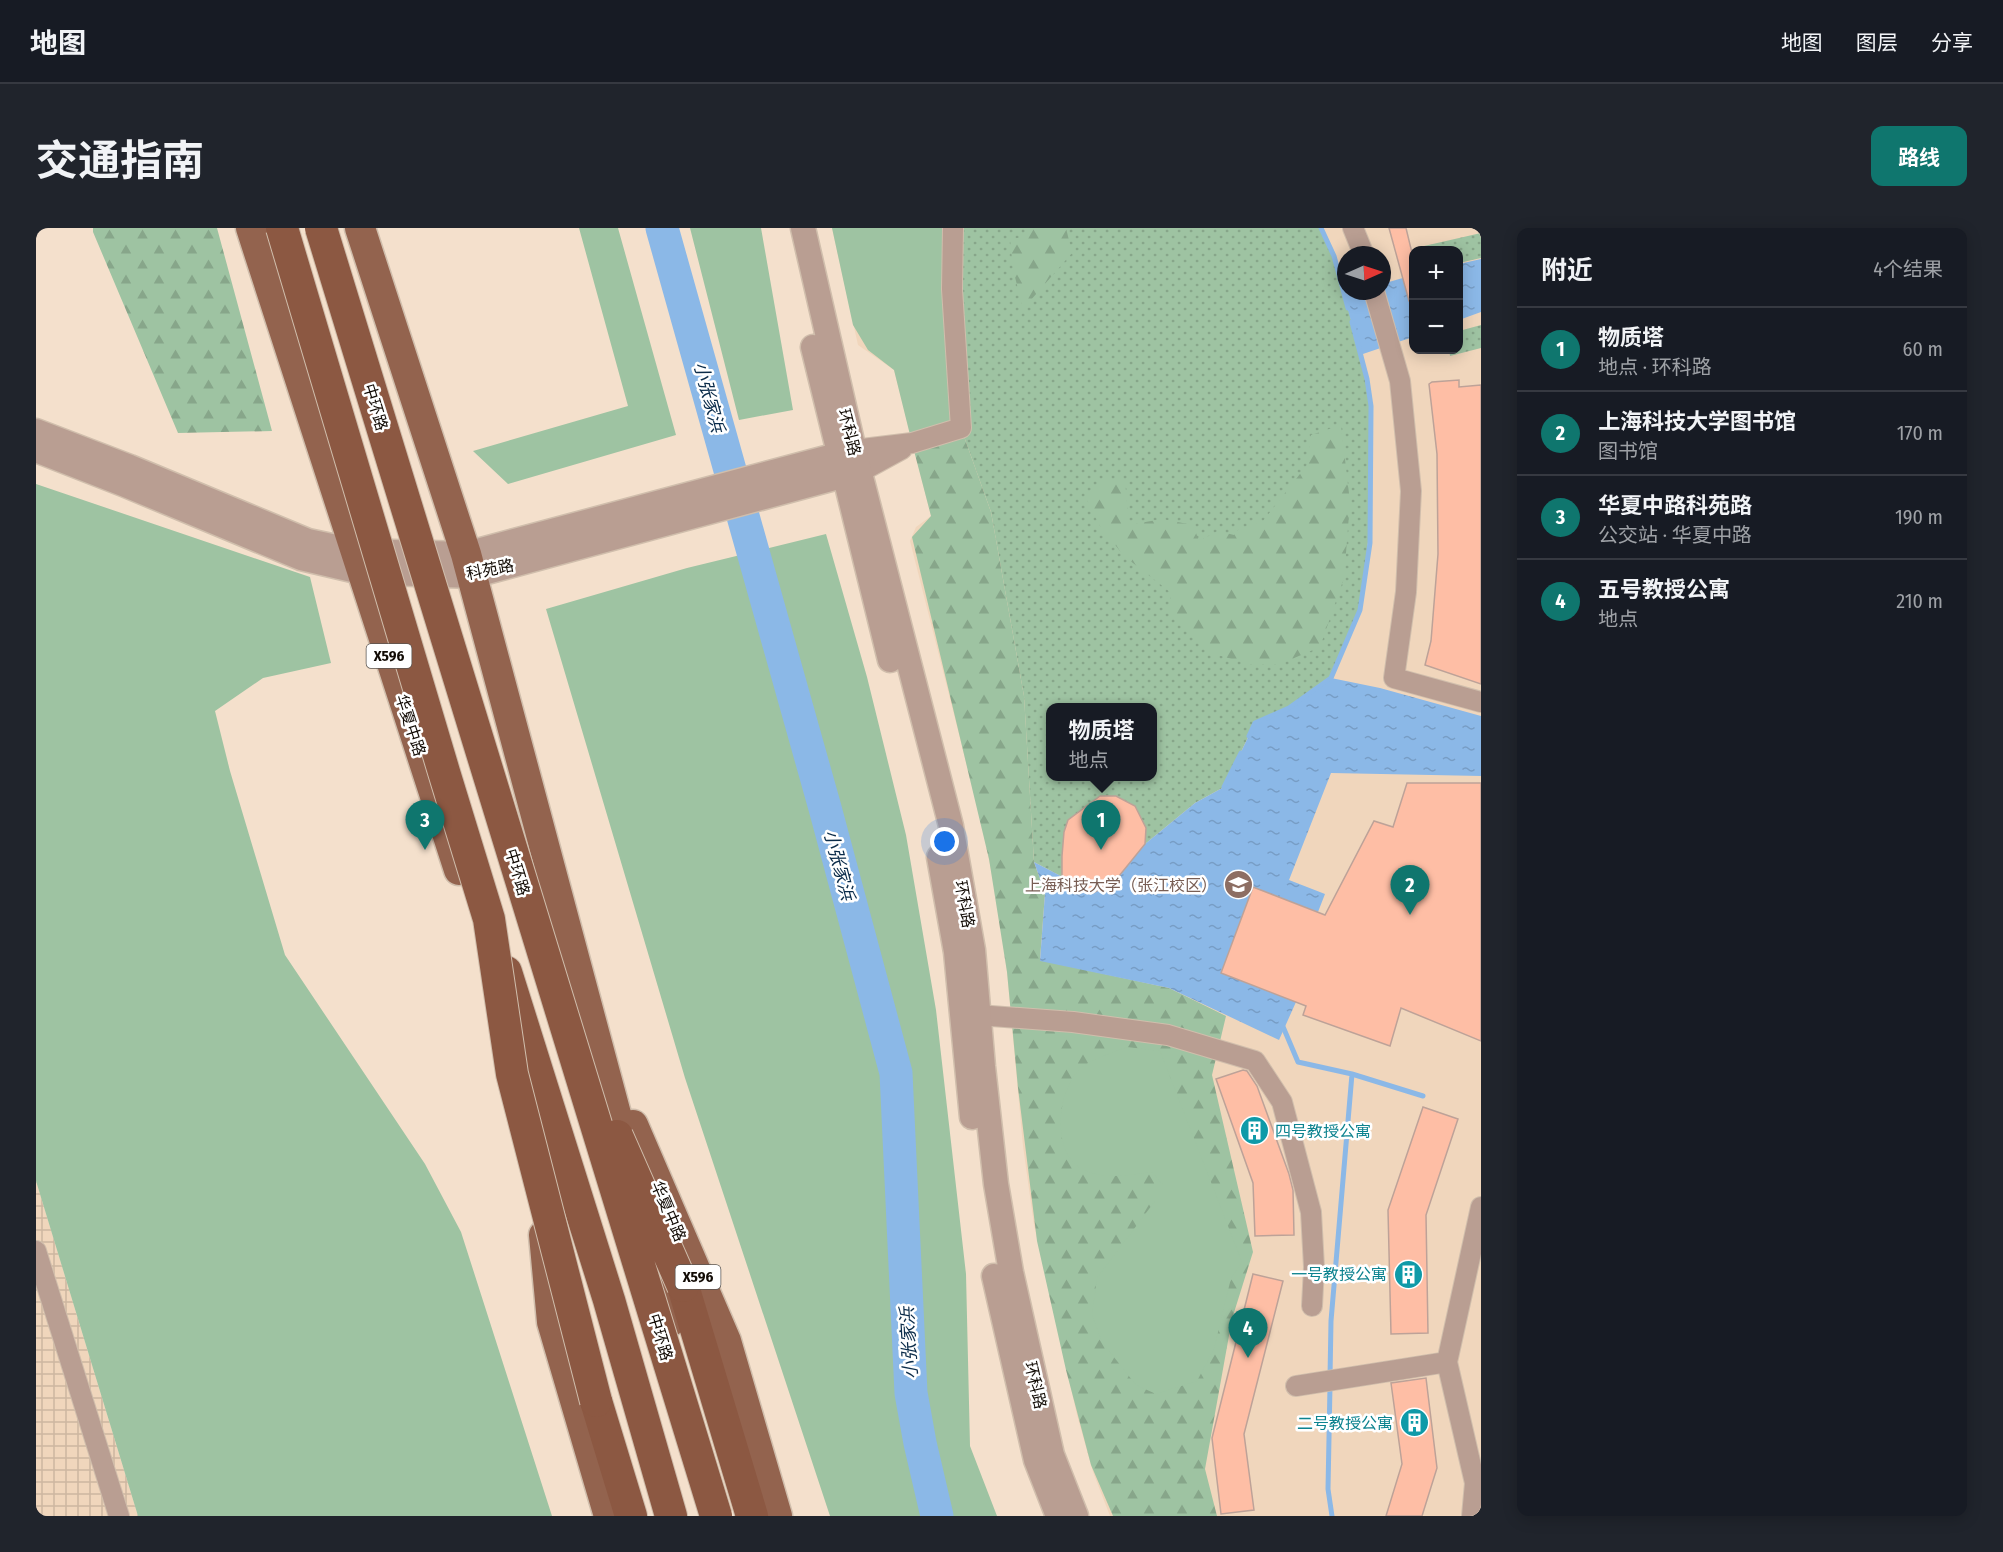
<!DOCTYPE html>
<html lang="zh">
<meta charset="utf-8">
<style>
body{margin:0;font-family:"Fira Sans Condensed","Noto Sans SC",sans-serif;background:#20242c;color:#f1f3f6}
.controls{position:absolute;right:18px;top:18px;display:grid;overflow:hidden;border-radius:12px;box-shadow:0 3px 15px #0003}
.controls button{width:54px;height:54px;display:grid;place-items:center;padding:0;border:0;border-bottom:2px solid #363941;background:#171b24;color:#f1f3f6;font:30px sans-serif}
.compass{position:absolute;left:1301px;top:18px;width:54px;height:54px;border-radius:50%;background:#171b24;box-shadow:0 3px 15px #0003;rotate:87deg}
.you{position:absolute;left:909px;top:614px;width:21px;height:21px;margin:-15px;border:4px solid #fff;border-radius:50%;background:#1a73e8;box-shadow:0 0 0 9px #1a73e833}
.badge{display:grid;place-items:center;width:39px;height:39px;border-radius:50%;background:#0f766e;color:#fff;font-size:20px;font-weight:700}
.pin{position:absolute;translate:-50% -50px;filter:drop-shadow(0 2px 3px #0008)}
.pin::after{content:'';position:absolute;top:32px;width:21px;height:18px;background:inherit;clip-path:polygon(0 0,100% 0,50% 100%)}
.popup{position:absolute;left:1010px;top:475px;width:111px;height:78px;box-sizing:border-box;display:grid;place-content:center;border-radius:12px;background:#171b24;filter:drop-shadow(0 2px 4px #0005);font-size:20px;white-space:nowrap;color:#9ea1a6}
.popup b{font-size:22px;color:#f1f3f6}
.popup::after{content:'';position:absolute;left:50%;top:100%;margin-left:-12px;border:12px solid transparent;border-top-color:#171b24}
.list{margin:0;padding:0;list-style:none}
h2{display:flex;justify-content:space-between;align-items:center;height:78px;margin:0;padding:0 24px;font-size:26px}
h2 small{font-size:20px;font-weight:400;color:#9ea1a6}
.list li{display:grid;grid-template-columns:39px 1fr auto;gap:18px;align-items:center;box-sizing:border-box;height:84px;padding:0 24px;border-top:2px solid #363941}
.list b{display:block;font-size:22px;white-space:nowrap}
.list p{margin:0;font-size:20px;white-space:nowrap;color:#9ea1a6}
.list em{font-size:20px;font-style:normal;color:#9ea1a6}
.map{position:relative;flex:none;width:1445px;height:1288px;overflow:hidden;border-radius:12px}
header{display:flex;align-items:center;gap:36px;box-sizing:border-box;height:84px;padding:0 30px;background:#171b24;border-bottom:2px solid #363941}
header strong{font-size:28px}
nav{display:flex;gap:33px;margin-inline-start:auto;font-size:21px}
.intro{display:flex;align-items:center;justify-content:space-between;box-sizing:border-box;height:144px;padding:0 36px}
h1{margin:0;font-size:42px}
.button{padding:15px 27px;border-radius:12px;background:#0f766e;color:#fff;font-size:21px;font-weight:700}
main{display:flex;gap:36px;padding:0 36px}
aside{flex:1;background:#171b24;border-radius:12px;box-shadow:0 3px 15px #0003}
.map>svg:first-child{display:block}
.built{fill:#f0d6bc;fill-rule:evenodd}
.industrial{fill:url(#industrial-grid)}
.grass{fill:url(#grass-dots);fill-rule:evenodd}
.forest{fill:url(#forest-firs)}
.green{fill:#9ec3a2}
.water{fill:url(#water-ripples)}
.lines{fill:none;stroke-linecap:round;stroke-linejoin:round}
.stream{stroke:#8bb8e7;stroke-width:5}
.river{stroke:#8bb8e7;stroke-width:33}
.building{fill:#febea5;stroke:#bda298;stroke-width:1.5}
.minor-casing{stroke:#d0beac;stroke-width:22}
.tertiary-casing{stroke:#d0beac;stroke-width:27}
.primary-casing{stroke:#d0beac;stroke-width:33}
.trunk-casing{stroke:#d0beac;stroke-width:34}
.minor{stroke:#b99e92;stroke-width:20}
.tertiary{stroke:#b99e92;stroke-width:24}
.primary{stroke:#93634e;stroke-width:30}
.trunk{stroke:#8c5842;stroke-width:32}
.trunk-bridge-casing{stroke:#d0beac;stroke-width:34;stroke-linecap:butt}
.trunk-bridge{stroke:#8c5842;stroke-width:32}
.labels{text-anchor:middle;stroke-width:5;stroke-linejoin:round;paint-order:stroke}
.shield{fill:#fff;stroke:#595450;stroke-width:1.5}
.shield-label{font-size:15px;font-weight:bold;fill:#120b05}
.street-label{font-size:16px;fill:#120b05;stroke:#fff}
.education-label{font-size:16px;fill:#785e54;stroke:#fff;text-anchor:end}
.culture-label{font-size:16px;fill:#0d838f;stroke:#fff;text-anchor:end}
.water-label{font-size:18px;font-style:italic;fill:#0a2b49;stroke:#fff}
</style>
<header>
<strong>地图</strong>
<nav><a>地图</a><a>图层</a><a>分享</a></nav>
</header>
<div class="intro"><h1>交通指南</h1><a class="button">路线</a></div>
<main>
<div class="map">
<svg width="1445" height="1288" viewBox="0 0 1445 1288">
<defs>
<pattern id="industrial-grid" width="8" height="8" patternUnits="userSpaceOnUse" patternTransform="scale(1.5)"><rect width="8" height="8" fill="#f0d6bc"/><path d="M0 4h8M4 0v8" fill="none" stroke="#cdb6a0"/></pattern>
<pattern id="grass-dots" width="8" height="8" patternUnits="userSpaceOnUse" patternTransform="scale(1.5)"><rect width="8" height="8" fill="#9ec3a2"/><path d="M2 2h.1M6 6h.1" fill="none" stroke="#87a68a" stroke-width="1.8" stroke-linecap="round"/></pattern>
<pattern id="forest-firs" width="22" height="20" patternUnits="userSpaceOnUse" patternTransform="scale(1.5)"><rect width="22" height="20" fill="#9ec3a2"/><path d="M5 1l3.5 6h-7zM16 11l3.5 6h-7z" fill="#87a68a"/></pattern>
<pattern id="water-ripples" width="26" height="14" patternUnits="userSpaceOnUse" patternTransform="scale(1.5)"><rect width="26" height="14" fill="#8bb8e7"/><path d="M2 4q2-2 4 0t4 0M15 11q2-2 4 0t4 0" fill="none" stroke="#779dc5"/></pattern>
</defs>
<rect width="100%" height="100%" fill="#f4e0cc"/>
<!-- built -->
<path class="built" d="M 796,0 L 1445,0 L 1445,1288 L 1074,1288 L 1057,1244 L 1041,1187 L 998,997 L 987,918 L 971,744 L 963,682 L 946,597 L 874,313 L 880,299 L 895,288 L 858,142 L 822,117 ZM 1378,22 L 1422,22 L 1422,122 L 1378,122 ZM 1310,27 L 1346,27 L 1346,63 L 1310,63 ZM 1014,480 L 1116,480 L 1116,548 L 1014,548 Z"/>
<!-- industrial -->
<path class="industrial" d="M 0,953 L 102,1288 L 0,1288 Z"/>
<!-- grass -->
<path class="grass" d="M 917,0 L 1285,0 L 1298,28 L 1331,151 L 1335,178 L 1334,297 L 1324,382 L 1295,450 L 1253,480 L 1219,495 L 1188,559 L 1159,575 L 1109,616 L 1079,653 L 1057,665 L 998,634 L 988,468 L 955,284 L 925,200 ZM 1014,480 L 1116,480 L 1116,548 L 1014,548 Z
M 1445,5 L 1445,30 L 1423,35 L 1422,22 L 1389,22 L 1388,18 Z
M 1445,97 L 1445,120 L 1414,128 L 1413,122 L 1422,122 L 1423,103 Z"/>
<!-- forest -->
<path class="forest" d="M 57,0 L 181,0 L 236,203 L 142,205 L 57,4 Z
M 993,0 L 1030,0 L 1036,25 L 987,81 L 977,41 L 974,11 L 991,9 Z
M 1305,197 L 1314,274 L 1308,350 L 1284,419 L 1244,436 L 1213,436 L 1175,425 L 1135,385 L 1134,364 L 1088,328 L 1064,298 L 1051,272 L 1067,253 L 1089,252 L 1093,297 L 1126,291 L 1157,297 L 1163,313 L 1182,303 L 1198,307 L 1203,301 L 1227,293 L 1271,237 L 1275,207 Z
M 925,200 L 955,284 L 988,468 L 998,634 L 1009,665 L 1004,732 L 1133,760 L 1190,788 L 1176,847 L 1217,1024 L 1196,1091 L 1169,1241 L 1181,1288 L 1077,1288 L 1055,1237 L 1030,1142 L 1001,1013 L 982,860 L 971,744 L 953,631 L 876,309 L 895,288 L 876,215 Z"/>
<!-- green -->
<path class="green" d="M 543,0 L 582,0 L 640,207 L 472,256 L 437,223 L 592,178 Z
M 654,0 L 725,0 L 757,182 L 703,192 Z
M 796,0 L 918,0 L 925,200 L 876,215 L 858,142 L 832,122 L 817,97 Z
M 0,256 L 274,349 L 295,435 L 227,450 L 179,483 L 194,543 L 249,727 L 389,936 L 425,1004 L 516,1288 L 102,1288 L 0,953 Z
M 790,306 L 831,449 L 870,607 L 900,782 L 930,1046 L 934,1218 L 961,1288 L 794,1288 L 649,850 L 510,381 L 651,340 Z
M 1091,819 L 1124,823 L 1206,1034 L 1195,1050 L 1178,1121 L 1161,1153 L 1120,1166 L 1100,1157 L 1066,1114 L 1056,1087 L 1061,1050 L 1119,973 L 1127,957 L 1116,944 C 1093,947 1070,952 1048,942 C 1014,927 1021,861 1045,840 C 1054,832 1078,824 1091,819 Z"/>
<!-- water -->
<path class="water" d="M 1445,31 L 1445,84 L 1423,92 L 1423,36 Z
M 1377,47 L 1377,109 L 1324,127 L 1308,67 L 1321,63 L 1346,63 L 1346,56 Z
M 1295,450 L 1344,460 L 1445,488 L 1445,548 L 1295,545 L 1253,652 L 1289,666 L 1282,684 L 1217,660 L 1185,745 L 1260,774 L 1243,812 L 1133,760 L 1004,733 L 1009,665 L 998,634 L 1057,665 L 1079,653 L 1109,616 L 1159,575 L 1188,559 L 1219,495 L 1253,480 Z"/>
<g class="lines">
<!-- stream -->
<path class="stream" d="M 1285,0 L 1298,28 L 1312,80
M 1213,508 L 1219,495 L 1253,480 L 1295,450 L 1324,382 L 1334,315 L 1335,178 L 1331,151 L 1316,94
M 1189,566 L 1188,559 L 1205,525
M 1245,794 L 1262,834 L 1316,846 L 1295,1093 L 1294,1149
M 1316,846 L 1387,868
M 1294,1158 L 1292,1261 L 1296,1288"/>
<!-- river -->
<path class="river" d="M 626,0 L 789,580 L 860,845 L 875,1165 L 884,1215 L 901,1288"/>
</g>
<!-- building -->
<path class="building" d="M 1353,0 L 1370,0 L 1377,29 L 1377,73 L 1373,73 Z
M 1423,152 L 1423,159 L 1445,157 L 1445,456 L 1389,437 L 1395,413 L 1402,326 L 1401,226 L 1393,156 L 1396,154 Z
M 1371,555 L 1445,555 L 1445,813 L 1365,780 L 1354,818 L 1267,787 L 1270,778 L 1185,745 L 1217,659 L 1289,687 L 1338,593 L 1357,599 Z
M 1064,568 L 1080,568 L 1099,578 L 1110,600 L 1109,616 L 1079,653 L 1057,665 L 1026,649 L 1026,628 L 1028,604 L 1032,592 Z
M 1207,842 L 1211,843 L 1221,858 L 1253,946 L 1257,962 L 1258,1007 L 1219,1008 L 1217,955 L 1180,851 Z
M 1387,879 L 1422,891 L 1390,987 L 1392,1105 L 1355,1106 L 1352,982 Z
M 1217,1046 L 1247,1053 L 1208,1206 L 1218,1282 L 1185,1286 L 1176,1210 Z
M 1390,1150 L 1401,1240 L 1386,1288 L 1350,1288 L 1366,1236 L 1355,1155 Z"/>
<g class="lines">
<defs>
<path id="minor" d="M 1317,0 L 1328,27
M 1338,63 L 1364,153 L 1375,263 L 1370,364 L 1358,450 L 1445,474
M 818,222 L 876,215 L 925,200 L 916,61 L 917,0
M 824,244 L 866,221
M 942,787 L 1037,794 L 1132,807 L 1219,833 L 1246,874 L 1275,984 L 1278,1039 L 1276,1078
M 0,1023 L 83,1288
M 1260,1158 L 1411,1134
M 1439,1255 L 1411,1134 L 1445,979
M 1436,1288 L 1439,1255 L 1445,1254"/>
<path id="tertiary" d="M 767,0 L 818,222 L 915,598 L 937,722 L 947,839 L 960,956 L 975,1044 L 1016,1227 L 1040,1288
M 777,119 L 854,432
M 0,203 L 94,239 L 272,313 L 319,323 L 430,326 L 816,223
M 0,222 L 87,256 L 265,330 L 325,344 L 436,348 L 821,244
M 903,629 L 920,724 L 936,889
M 958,1048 L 1000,1232 L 1022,1288"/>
<path id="primary" d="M 215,0 L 423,642
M 324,0 L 430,326 L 592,931
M 597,897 L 690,1113 L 741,1288
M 609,995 L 635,1093
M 508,1007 L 516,1094 L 573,1288"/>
<path id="trunk" d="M 470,744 L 573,1072 L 635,1288
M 647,1058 L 716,1288
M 560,1173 L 595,1288"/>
</defs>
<!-- minor casing -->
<use href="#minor" class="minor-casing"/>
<!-- tertiary casing -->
<use href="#tertiary" class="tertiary-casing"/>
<!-- primary casing -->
<use href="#primary" class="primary-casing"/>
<!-- trunk casing -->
<use href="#trunk" class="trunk-casing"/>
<!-- minor -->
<use href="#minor" class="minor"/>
<!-- tertiary -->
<use href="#tertiary" class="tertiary"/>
<!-- primary -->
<use href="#primary" class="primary"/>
<!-- trunk -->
<use href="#trunk" class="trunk"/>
<defs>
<path id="trunk-bridge" d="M 246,0 L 408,544 L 453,691 L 476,846 L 560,1173
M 285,0 L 680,1288
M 581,908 L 647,1058"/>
</defs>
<!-- trunk-bridge casing -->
<use href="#trunk-bridge" class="trunk-bridge-casing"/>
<!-- trunk-bridge -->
<use href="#trunk-bridge" class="trunk-bridge"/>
</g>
<!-- icons -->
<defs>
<symbol id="university-disc" viewBox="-11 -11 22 22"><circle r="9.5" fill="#8d6e63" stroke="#fff"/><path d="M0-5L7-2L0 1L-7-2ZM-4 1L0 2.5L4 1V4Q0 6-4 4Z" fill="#fff"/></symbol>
<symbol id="building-disc" viewBox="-11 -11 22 22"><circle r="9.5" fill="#0f9aa8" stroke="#fff"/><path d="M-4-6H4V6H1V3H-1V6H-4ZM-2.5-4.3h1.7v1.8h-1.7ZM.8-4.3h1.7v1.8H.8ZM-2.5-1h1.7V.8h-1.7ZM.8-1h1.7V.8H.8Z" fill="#fff"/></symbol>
</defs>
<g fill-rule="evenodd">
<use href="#university-disc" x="1186" y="640" width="33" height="33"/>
<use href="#building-disc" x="1202" y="886" width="33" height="33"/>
<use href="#building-disc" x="1356" y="1030" width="33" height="33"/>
<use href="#building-disc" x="1362" y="1178" width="33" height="33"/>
</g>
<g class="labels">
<!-- shield labels -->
<g class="shield">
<rect x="330.5" y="416" width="45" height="24" rx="4.5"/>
<rect x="639.5" y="1037" width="45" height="24" rx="4.5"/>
</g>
<g class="shield-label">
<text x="353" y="433">X596</text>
<text x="662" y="1054">X596</text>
</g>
<!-- street labels -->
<g class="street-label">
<text transform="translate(340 179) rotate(73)" y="6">中环路</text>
<text transform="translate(814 204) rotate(76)" y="6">环科路</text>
<text transform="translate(454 341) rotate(-11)" y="6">科苑路</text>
<text transform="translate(375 497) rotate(72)" y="6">华夏中路</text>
<text transform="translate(482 644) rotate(73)" y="6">中环路</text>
<text transform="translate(929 676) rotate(80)" y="6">环科路</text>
<text transform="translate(633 983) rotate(67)" y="6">华夏中路</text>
<text transform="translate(625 1109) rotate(73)" y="6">中环路</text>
<text transform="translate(1000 1157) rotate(77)" y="6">环科路</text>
</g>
<!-- education labels -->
<g class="education-label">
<text x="1181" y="663">上海科技大学（张江校区）</text>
</g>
<!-- culture labels -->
<g class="culture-label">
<text x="1239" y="909" text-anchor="start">四号教授公寓</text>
<text x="1351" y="1052">一号教授公寓</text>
<text x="1357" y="1201">二号教授公寓</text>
</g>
<!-- water labels -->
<g class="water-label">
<text transform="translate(673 169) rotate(75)" y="6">小张家浜</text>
<text transform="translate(803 637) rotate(75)" y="6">小张家浜</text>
<text transform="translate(873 1115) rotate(-93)" y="6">小张家浜</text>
</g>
</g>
</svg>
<div class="controls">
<button>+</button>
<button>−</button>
</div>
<svg class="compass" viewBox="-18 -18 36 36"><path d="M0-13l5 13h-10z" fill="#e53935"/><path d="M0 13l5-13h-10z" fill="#9ea1a6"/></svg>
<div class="you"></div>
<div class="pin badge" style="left:1065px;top:622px">1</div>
<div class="popup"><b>物质塔</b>地点</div>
<div class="pin badge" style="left:1374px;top:687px">2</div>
<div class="pin badge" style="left:389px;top:622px">3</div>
<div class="pin badge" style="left:1212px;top:1130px">4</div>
</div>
<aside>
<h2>附近<small>4个结果</small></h2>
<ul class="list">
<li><span class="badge">1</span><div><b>物质塔</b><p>地点 · 环科路</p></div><em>60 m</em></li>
<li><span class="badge">2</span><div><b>上海科技大学图书馆</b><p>图书馆</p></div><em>170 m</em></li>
<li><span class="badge">3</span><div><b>华夏中路科苑路</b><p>公交站 · 华夏中路</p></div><em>190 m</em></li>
<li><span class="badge">4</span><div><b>五号教授公寓</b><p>地点</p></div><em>210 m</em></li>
</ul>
</aside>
</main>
